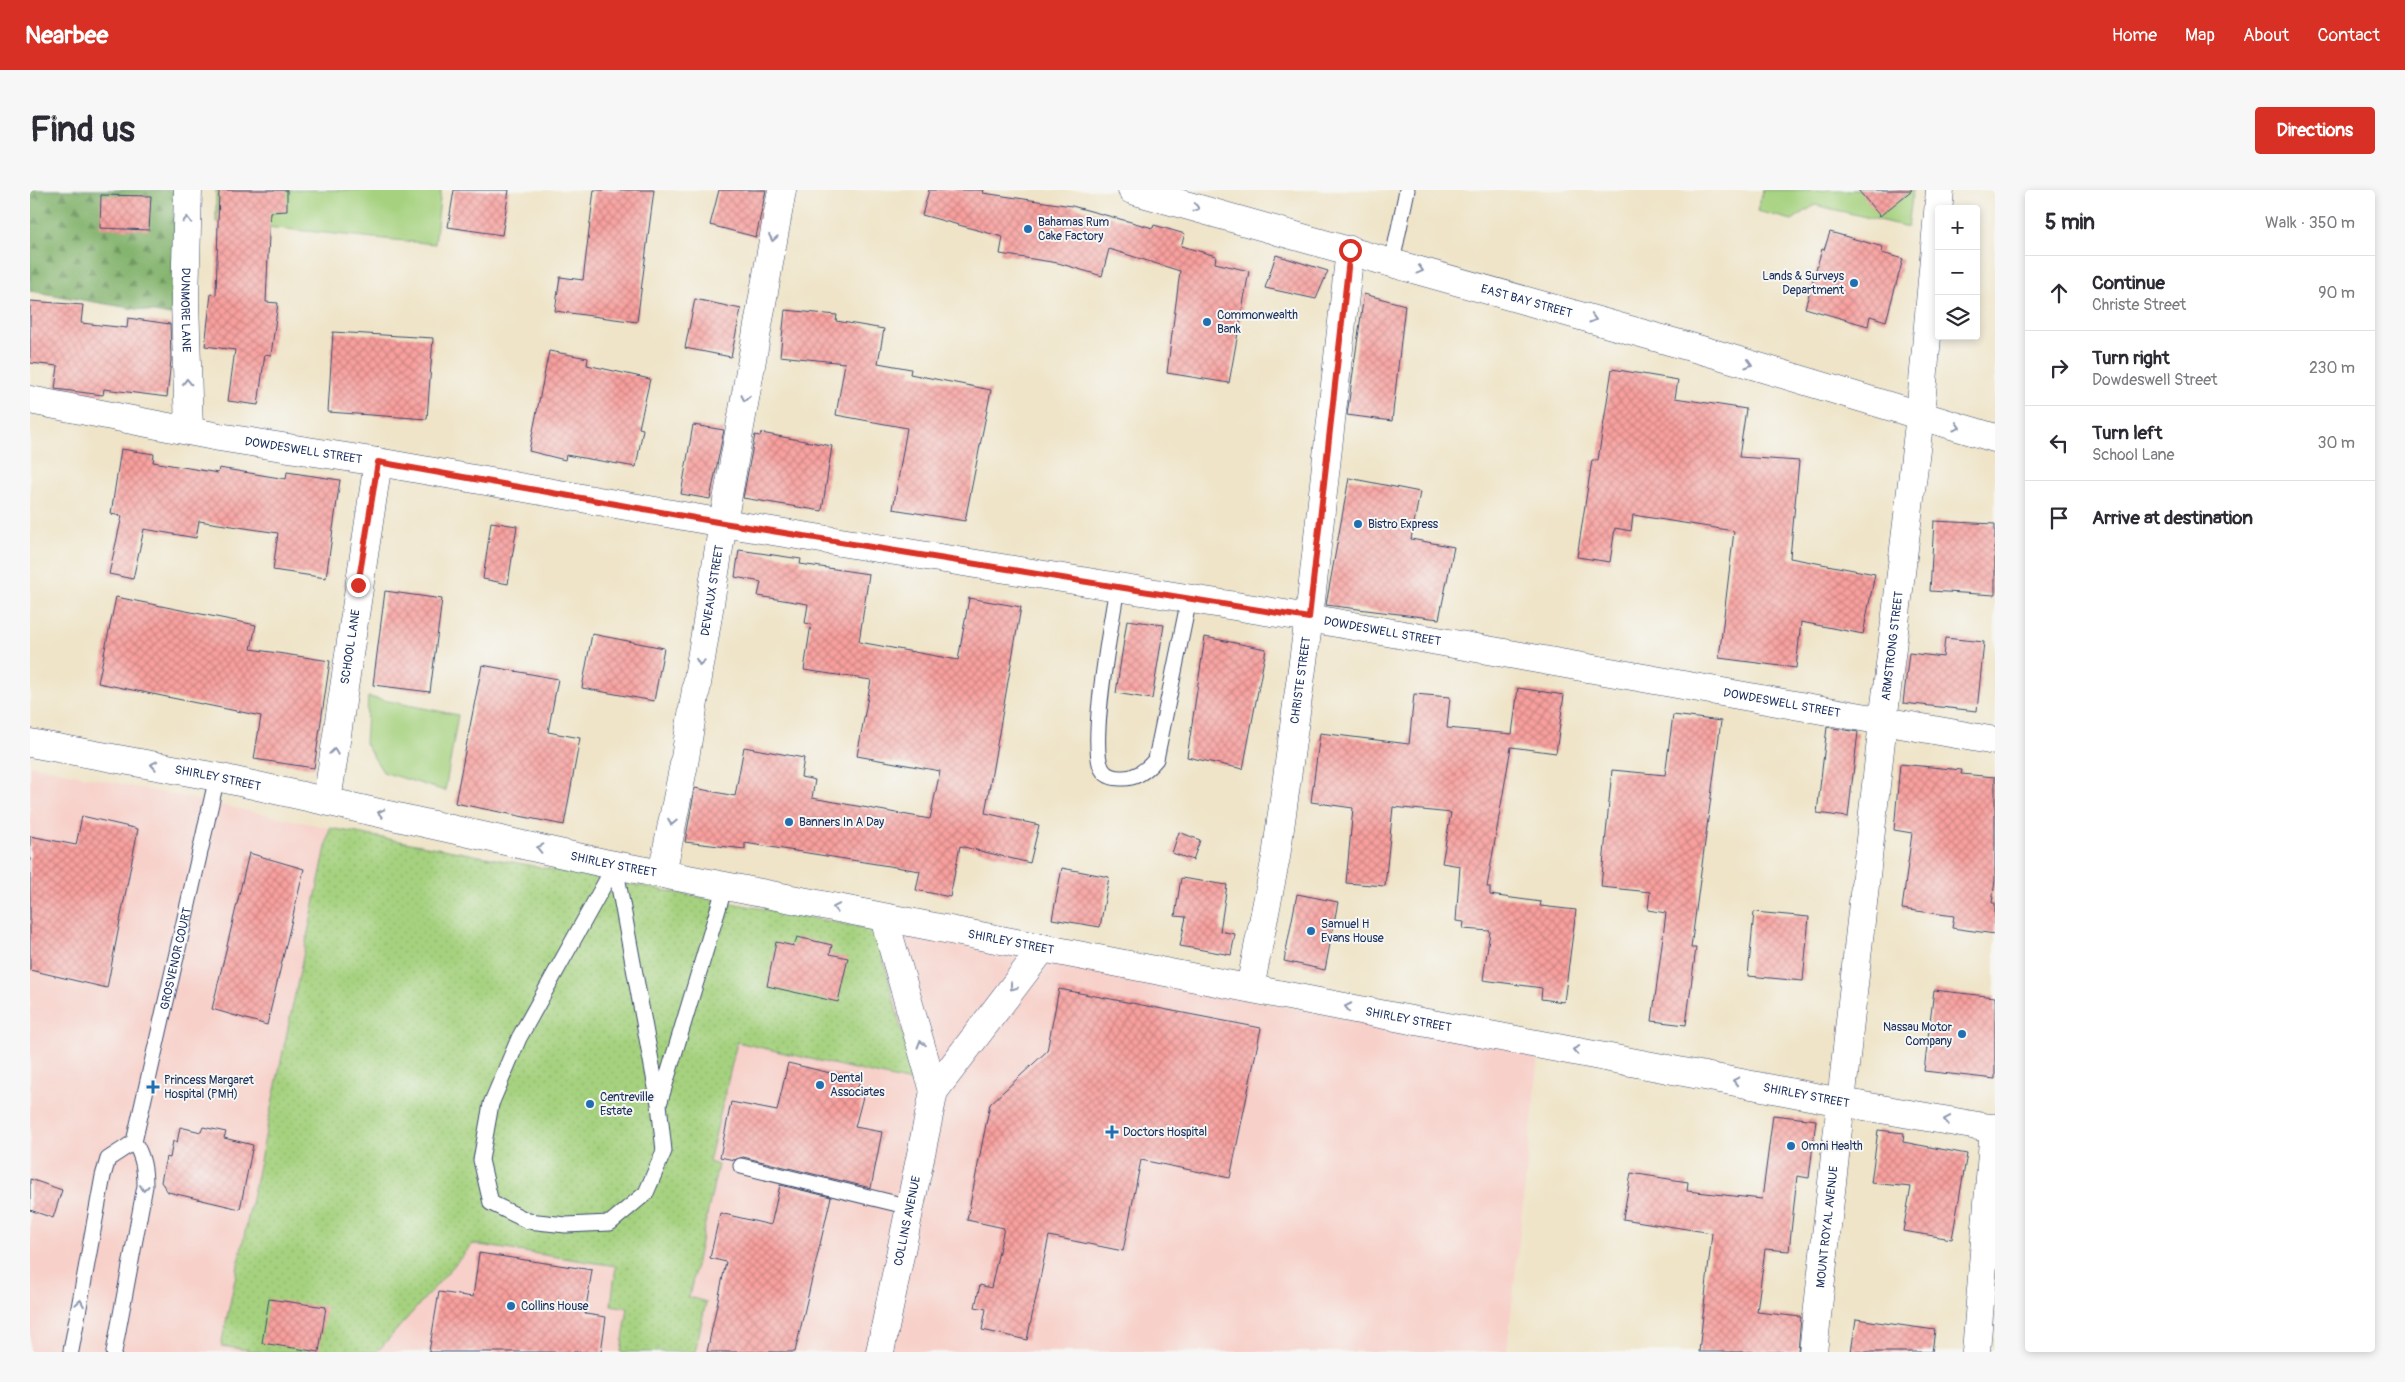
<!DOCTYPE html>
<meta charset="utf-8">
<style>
body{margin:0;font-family:Pangolin,sans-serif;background:#f7f7f7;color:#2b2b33}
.controls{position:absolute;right:15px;top:15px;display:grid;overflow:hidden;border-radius:5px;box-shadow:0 2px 8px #0003}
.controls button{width:45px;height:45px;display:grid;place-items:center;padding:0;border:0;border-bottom:1px solid #e1e1e2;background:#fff;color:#2b2b33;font:25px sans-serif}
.stop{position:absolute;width:15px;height:15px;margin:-11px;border:4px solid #d93025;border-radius:50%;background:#fff}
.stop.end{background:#d93025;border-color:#fff;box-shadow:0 1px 5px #0008}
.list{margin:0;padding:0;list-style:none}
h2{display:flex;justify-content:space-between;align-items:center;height:65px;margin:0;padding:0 20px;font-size:21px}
h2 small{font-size:16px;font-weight:400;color:#7c7c81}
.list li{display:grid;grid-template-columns:32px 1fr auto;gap:15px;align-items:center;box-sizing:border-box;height:75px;padding:0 20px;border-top:1px solid #e1e1e2}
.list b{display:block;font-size:19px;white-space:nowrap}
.list p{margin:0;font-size:16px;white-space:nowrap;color:#7c7c81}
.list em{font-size:16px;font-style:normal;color:#7c7c81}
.icon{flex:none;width:28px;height:28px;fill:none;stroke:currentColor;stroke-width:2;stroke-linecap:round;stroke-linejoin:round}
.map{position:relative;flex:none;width:1965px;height:1162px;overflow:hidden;border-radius:5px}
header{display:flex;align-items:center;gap:30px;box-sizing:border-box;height:70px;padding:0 25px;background:#d93025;color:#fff}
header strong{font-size:24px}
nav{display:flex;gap:28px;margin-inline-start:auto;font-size:18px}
.intro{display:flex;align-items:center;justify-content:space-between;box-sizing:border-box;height:120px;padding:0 30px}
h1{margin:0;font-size:35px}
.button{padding:12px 22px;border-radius:5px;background:#d93025;color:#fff;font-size:18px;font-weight:700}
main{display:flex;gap:30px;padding:0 30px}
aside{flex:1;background:#fff;border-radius:5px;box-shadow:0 2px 8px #0003}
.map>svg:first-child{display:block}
.built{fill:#f7d0c9}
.grass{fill:#a6d27f;stroke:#60806e}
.forest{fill:url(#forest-firs);stroke:#507266}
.park{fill:url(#park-dots);stroke:#60806e}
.building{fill:url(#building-cross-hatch)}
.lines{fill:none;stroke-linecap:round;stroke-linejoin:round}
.lane-casing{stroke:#3b4a6e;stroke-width:17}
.street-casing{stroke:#3b4a6e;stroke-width:29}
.secondary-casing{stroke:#3b4a6e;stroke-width:29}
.highway-casing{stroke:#3b4a6e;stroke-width:29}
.lane{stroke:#fff;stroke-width:15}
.street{stroke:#fff;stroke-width:28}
.secondary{stroke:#fff;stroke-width:28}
.highway{stroke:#fff;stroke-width:28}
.oneway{stroke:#8d97ae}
.route{stroke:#d93025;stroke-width:6}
.poi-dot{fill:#1f6fb2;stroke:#f6f6f2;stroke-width:2}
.labels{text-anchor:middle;stroke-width:4;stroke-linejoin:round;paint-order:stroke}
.poi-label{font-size:12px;fill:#1b2f5e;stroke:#f6f6f2;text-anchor:start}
.street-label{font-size:12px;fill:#1b2f5e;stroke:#f6f6f2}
</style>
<header>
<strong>Nearbee</strong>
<nav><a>Home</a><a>Map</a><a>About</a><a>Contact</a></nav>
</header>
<div class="intro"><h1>Find us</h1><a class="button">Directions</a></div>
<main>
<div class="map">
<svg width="1965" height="1162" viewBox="0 0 1965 1162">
<defs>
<pattern id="forest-firs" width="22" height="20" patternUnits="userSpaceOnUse" patternTransform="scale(1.25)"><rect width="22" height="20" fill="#84b46e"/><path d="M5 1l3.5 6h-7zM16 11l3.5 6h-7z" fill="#6b935e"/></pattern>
<pattern id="park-dots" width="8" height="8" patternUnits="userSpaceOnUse" patternTransform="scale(1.25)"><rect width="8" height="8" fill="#a6d27f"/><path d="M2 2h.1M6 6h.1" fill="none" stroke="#8eb570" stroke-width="1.8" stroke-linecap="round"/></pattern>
<pattern id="building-cross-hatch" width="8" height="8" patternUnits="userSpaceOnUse" patternTransform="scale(1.25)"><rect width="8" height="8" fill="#f9a09e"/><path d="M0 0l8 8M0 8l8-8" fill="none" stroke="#c98384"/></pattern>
</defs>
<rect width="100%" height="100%" fill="#f6f6f2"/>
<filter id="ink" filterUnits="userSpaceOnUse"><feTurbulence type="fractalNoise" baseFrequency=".02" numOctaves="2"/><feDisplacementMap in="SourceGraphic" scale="10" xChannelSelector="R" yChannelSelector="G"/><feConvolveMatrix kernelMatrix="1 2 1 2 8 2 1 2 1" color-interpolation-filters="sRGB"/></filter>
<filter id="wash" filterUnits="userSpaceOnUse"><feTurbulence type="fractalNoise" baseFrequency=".0096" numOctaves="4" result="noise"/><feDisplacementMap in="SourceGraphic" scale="20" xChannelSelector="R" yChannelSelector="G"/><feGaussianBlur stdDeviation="1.12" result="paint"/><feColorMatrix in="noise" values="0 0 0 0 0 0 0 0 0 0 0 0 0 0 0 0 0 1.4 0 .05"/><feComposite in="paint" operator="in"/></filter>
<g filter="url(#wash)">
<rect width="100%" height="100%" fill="#efe4c8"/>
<!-- built -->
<path class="built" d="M 0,575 L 300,638 L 1509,864 L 1477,1162 L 0,1162 Z"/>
<!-- grass -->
<path class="grass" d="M 186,0 L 411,0 L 405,54 L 186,32 Z
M 1733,0 L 1883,0 L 1878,37 L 1785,15 L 1762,30 L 1727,21 Z
M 338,507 L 428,525 L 415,601 L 353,582 L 335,553 Z"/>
<!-- forest -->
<path class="forest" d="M 0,0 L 144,0 L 145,47 L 141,125 L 0,101 Z"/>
<!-- park -->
<path class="park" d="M 300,638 L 846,740 L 885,893 L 707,852 L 679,972 L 688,975 L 659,1107 L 676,1112 L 665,1162 L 591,1162 L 598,1118 L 581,1115 L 586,1076 L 443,1054 L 347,1162 L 232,1162 L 191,1156 Z"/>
<g id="blocks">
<!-- building -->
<path class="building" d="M 189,0 L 257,0 L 257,21 L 240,22 L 236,112 L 248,113 L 241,165 L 235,164 L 228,215 L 198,211 L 205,160 L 175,156 L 181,104 L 186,105 Z
M 424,0 L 479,0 L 472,45 L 418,37 Z
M 564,0 L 624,0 L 607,132 L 525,121 L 530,87 L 553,90 Z
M 689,0 L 736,0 L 726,47 L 680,35 Z
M 899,0 L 954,0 L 953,3 L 1042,16 L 1123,38 L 1124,35 L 1155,44 L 1151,56 L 1186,66 L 1185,73 L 1219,81 L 1199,193 L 1137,183 L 1150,81 L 1079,59 L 1072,86 L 1028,73 L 970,64 L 973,47 L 892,25 Z
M 1828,0 L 1882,0 L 1850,26 Z
M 71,5 L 121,6 L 119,40 L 70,38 Z
M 1800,42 L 1853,57 L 1852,63 L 1873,69 L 1856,131 L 1840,126 L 1838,136 L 1775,118 L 1792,59 L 1794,60 Z
M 1246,65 L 1298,81 L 1286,109 L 1235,98 Z
M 1334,104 L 1375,115 L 1362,231 L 1317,225 Z
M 665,109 L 711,119 L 701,167 L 655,158 Z
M 0,111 L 53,115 L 51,133 L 97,138 L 98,128 L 140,134 L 141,170 L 137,207 L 74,199 L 73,205 L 25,199 L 28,176 L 0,173 Z
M 755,120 L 807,125 L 806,131 L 854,139 L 848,173 L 881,179 L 880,184 L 961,200 L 935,331 L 863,319 L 877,238 L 806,225 L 815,173 L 750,166 Z
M 303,142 L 403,148 L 397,229 L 298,222 Z
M 519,161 L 558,168 L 557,175 L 620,189 L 609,238 L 613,239 L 606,277 L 536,265 L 535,270 L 499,261 Z
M 1582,179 L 1648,190 L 1645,208 L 1716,219 L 1709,267 L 1769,271 L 1760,368 L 1845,384 L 1833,444 L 1771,432 L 1766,478 L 1689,468 L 1704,341 L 1603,325 L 1601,341 L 1585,338 L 1580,372 L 1547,367 L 1562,270 L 1568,270 Z
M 663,235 L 694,240 L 680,309 L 651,304 Z
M 731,243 L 802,256 L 792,321 L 713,308 L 725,245 L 730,246 Z
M 91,259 L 124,264 L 123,272 L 188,283 L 189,278 L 256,289 L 257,282 L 310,290 L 296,388 L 243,380 L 248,343 L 169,331 L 166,348 L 114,339 L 103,389 L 79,384 L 92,326 L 81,324 Z
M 1319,288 L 1390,302 L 1381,349 L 1424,357 L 1409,429 L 1296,415 Z
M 1904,331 L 1965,334 L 1965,405 L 1900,401 Z
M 461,332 L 487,336 L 478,394 L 453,389 Z
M 709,360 L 771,369 L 770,374 L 839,384 L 829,452 L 928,470 L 939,408 L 991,417 L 955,623 L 1009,635 L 1000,673 L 930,656 L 920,707 L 886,700 L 890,681 L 715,653 L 715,659 L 655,652 L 665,598 L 705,606 L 714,557 L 774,568 L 771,587 L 785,590 L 782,608 L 900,629 L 910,581 L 827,566 L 841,490 L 774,480 L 781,434 L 775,433 L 778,414 L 728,406 L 731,392 L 705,387 Z
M 355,401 L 412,409 L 400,502 L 343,495 Z
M 86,407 L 226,435 L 221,459 L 300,471 L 284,578 L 224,569 L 231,526 L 68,493 Z
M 1097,430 L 1134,435 L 1122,509 L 1086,503 Z
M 562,444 L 634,458 L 624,511 L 552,498 Z
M 1175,447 L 1236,459 L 1213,579 L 1157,567 Z
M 1915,448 L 1954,452 L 1947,521 L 1873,513 L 1879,463 L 1913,467 Z
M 452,475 L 528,489 L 518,542 L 550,548 L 534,635 L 425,613 Z
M 1488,498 L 1534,505 L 1526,563 L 1481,557 L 1457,697 L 1460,697 L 1460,705 L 1511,712 L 1510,716 L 1546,720 L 1534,812 L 1511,809 L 1512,798 L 1453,790 L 1460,741 L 1433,739 L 1434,732 L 1426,731 L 1430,676 L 1412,673 L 1421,623 L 1363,617 L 1355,696 L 1316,693 L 1323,618 L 1281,612 L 1290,543 L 1379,554 L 1384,504 L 1420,507 L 1417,538 L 1482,544 Z
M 1643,525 L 1691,531 L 1661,758 L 1666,758 L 1656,835 L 1622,831 L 1636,723 L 1618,720 L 1620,702 L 1571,697 L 1582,580 L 1635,585 Z
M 1797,537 L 1828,542 L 1818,627 L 1787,623 Z
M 1870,574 L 1932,580 L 1931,584 L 1965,587 L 1965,690 L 1962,713 L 1965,713 L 1965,744 L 1922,738 L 1924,726 L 1872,719 L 1882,643 L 1864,640 Z
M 52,626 L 108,639 L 77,798 L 0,780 L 0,646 L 46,655 Z
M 1149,642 L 1170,650 L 1163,670 L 1142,663 Z
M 219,663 L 274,679 L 237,835 L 182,819 Z
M 1032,678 L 1079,687 L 1070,737 L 1022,729 Z
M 1151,688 L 1197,695 L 1190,741 L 1205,744 L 1201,765 L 1150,756 L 1156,727 L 1145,726 Z
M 1267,704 L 1308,712 L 1295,780 L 1254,771 Z
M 1724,722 L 1779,727 L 1773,791 L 1718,786 Z
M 767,747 L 802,755 L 800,764 L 818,768 L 808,812 L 737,796 L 746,752 L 764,756 Z
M 1029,799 L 1231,838 L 1200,988 L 1111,970 L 1093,1061 L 1019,1046 L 997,1150 L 952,1140 L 956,1119 L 945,1117 L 950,1095 L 961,1098 L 974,1038 L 937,1030 L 960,914 L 1017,861 Z
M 1904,800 L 1965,807 L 1965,889 L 1894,881 Z
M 758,873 L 830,890 L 827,901 L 834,903 L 825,937 L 852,942 L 841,998 L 713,967 L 704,970 L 690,967 L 701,912 L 747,921 Z
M 1743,925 L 1786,930 L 1779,988 L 1767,986 L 1759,1061 L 1735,1059 L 1727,1122 L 1771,1127 L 1768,1162 L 1669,1162 L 1682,1043 L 1593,1029 L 1601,983 L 1658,992 L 1657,1001 L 1732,1009 Z
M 150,937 L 171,942 L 173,937 L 196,942 L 194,948 L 223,955 L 210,1019 L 138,1002 L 131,992 L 136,967 L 140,968 L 143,951 L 147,953 Z
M 1848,940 L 1874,943 L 1873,952 L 1937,964 L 1922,1049 L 1873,1041 L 1881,997 L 1841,993 Z
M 0,989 L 32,1000 L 23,1028 L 0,1020 Z
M 750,995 L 801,1007 L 765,1162 L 677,1162 L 696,1072 L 680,1068 L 690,1023 L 741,1035 Z
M 449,1063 L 562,1080 L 555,1124 L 576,1127 L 571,1162 L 399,1162 L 409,1102 L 443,1107 Z
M 239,1109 L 296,1117 L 289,1162 L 232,1153 Z
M 1826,1129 L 1905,1140 L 1902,1162 L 1821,1162 Z"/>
</g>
</g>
<g filter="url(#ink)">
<use href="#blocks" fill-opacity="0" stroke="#3b4a6e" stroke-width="1"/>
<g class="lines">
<defs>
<g id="lane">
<path d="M 1362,72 L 1377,0"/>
<path d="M 1087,397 C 1082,430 1058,555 1072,579 C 1076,586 1084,588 1091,588 C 1106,589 1117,580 1126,569 L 1159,409"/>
<path d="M 585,675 L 629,914 L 634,961 L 616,1003 L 580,1033 L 536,1035 L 498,1031 L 461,1013 L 451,970 L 461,914 L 489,848 Z"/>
<path d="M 630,911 L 695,696"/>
<path id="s1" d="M 104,952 L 187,587"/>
<path d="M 711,976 L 880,1017"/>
<path d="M 41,1161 L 73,986 L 78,969 L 104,952"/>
<path d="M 84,1162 L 115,996 C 115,979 113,966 104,952"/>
</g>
<g id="street">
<path id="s2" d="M 158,0 L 155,110 L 159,241"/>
<path id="s3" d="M 0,210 L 189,247 L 348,272 L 693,333 L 1279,428 L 1965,551"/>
<path id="s4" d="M 297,611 L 348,272"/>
<path id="s5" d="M 632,684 L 654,574 L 693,333 L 752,0"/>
<path id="s6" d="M 1220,798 L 1246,667 L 1279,428 L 1320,60"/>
<path id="s7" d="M 1811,912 L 1853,532 L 1890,226 L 1910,0"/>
<path d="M 1946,1162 L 1964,938"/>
</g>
<g id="secondary">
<path d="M 854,728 L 904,901"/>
<path id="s8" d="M 850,1162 L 904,901 L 1013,758"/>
<path id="s9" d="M 1783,1162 L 1811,912"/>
</g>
<g id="highway">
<path id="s10" d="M 1102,0 L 1689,165 L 1965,248"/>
<path id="s11" d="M 0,553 L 187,587 L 574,673 L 695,696 L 1381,830 L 1811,912 L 1965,939"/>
</g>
</defs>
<!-- lane casing -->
<use href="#lane" class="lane-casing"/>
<!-- street casing -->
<use href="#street" class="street-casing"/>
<!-- secondary casing -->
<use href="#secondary" class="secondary-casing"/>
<!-- highway casing -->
<use href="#highway" class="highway-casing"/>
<!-- lane -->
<use href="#lane" class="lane"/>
<!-- street -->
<use href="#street" class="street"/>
<!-- secondary -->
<use href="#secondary" class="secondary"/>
<!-- highway -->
<use href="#highway" class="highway"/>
</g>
<!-- one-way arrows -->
<defs><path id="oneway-chevron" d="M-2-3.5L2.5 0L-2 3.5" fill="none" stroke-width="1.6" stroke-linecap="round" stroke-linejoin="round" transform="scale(1.25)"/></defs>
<g class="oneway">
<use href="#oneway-chevron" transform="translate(1166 18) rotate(15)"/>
<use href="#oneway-chevron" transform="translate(157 30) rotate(-88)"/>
<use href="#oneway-chevron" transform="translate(743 48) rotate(100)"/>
<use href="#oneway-chevron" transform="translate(1390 80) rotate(15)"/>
<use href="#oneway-chevron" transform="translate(1563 129) rotate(16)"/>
<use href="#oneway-chevron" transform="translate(1719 174) rotate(17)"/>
<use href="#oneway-chevron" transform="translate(157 192) rotate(-92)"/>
<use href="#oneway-chevron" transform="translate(715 208) rotate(100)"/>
<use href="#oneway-chevron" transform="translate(1927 237) rotate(17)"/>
<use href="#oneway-chevron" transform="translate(670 472) rotate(99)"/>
<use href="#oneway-chevron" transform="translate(304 562) rotate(-82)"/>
<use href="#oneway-chevron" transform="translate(124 575) rotate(-170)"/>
<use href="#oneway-chevron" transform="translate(351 623) rotate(-167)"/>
<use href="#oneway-chevron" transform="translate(642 632) rotate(101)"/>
<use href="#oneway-chevron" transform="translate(510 658) rotate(-167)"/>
<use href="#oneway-chevron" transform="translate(806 718) rotate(-169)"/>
<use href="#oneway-chevron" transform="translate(983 797) rotate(127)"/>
<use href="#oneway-chevron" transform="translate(1318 817) rotate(-168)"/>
<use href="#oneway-chevron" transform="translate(891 854) rotate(-106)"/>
<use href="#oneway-chevron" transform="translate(1546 860) rotate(-170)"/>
<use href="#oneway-chevron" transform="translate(1706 891) rotate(-169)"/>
<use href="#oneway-chevron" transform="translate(1917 930) rotate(-170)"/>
<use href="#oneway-chevron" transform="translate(114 998) rotate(97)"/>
<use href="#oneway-chevron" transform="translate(50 1113) rotate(-80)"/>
</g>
</g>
<g class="lines" filter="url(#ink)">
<!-- route -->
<path class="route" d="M 328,395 L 348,272 L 693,333 L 1279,428 L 1320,60"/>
</g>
<!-- markers -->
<g class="poi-dot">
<circle cx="998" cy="39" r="5"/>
<circle cx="1824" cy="93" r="5"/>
<circle cx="1177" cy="132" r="5"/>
<circle cx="1328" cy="334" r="5"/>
<circle cx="759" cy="632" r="5"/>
<circle cx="1281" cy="741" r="5"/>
<circle cx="1932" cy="844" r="5"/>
<circle cx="790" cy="895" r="5"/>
<path d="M120.5 889.5h5v5h5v5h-5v5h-5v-5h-5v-5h5z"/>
<circle cx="560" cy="914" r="5"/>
<path d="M1079.5 934.5h5v5h5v5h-5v5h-5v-5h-5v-5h5z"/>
<circle cx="1761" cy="956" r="5"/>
<circle cx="481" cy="1116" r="5"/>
</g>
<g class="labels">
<!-- poi labels -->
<g class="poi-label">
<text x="1008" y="36">Bahamas Rum<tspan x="1008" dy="14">Cake Factory</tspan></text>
<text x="1814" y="90" text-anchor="end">Lands &amp; Surveys<tspan x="1814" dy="14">Department</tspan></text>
<text x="1187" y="129">Commonwealth<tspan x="1187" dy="14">Bank</tspan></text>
<text x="1338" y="338">Bistro Express</text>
<text x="769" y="636">Banners In A Day</text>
<text x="1291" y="738">Samuel H<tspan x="1291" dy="14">Evans House</tspan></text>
<text x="1922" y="841" text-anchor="end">Nassau Motor<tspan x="1922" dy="14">Company</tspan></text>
<text x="800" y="892">Dental<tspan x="800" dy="14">Associates</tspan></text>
<text x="134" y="894">Princess Margaret<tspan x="134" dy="14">Hospital (PMH)</tspan></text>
<text x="570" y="911">Centreville<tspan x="570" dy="14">Estate</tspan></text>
<text x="1093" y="946">Doctors Hospital</text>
<text x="1771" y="960">Omni Health</text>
<text x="491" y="1120">Collins House</text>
</g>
<!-- street labels -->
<g class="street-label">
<text dy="4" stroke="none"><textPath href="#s10" startOffset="410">EAST BAY STREET</textPath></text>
<text dy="4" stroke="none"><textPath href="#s2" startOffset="120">DUNMORE LANE</textPath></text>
<text dy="4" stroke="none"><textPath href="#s3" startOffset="278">DOWDESWELL STREET</textPath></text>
<text dy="4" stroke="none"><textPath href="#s5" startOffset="288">DEVEAUX STREET</textPath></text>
<text dy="4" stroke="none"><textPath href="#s3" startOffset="1372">DOWDESWELL STREET</textPath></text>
<text dy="4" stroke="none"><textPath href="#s4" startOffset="156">SCHOOL LANE</textPath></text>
<text dy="4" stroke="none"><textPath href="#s7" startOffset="459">ARMSTRONG STREET</textPath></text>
<text dy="4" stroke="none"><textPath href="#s6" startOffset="312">CHRISTE STREET</textPath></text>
<text dy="4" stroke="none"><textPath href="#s3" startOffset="1778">DOWDESWELL STREET</textPath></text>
<text dy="4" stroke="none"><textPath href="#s11" startOffset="191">SHIRLEY STREET</textPath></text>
<text dy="4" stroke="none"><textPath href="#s11" startOffset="596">SHIRLEY STREET</textPath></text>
<text dy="4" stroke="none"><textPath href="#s11" startOffset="1001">SHIRLEY STREET</textPath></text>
<text dy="4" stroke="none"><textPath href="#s1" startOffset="188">GROSVENOR COURT</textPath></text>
<text dy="4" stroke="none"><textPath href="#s11" startOffset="1406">SHIRLEY STREET</textPath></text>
<text dy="4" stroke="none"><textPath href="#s11" startOffset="1811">SHIRLEY STREET</textPath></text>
<text dy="4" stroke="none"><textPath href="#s8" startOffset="134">COLLINS AVENUE</textPath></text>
<text dy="4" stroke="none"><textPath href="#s9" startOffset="126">MOUNT ROYAL AVENUE</textPath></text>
</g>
</g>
</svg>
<div class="controls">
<button>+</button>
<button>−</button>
<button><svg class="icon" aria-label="layers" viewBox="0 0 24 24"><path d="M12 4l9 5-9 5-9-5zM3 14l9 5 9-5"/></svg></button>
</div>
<div class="stop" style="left:1320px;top:60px"></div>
<div class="stop end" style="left:328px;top:395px"></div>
</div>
<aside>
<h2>5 min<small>Walk · 350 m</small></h2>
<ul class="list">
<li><svg class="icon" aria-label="ahead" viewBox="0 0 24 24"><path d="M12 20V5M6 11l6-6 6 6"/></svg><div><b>Continue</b><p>Christe Street</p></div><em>90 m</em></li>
<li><svg class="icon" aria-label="right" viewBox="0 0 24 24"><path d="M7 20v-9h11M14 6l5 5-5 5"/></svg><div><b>Turn right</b><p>Dowdeswell Street</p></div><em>230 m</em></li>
<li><svg class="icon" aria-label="left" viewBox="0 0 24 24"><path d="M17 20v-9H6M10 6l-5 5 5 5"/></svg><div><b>Turn left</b><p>School Lane</p></div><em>30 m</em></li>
<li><svg class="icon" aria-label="arrive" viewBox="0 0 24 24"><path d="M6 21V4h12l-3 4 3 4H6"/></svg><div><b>Arrive at destination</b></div></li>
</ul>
</aside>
</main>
